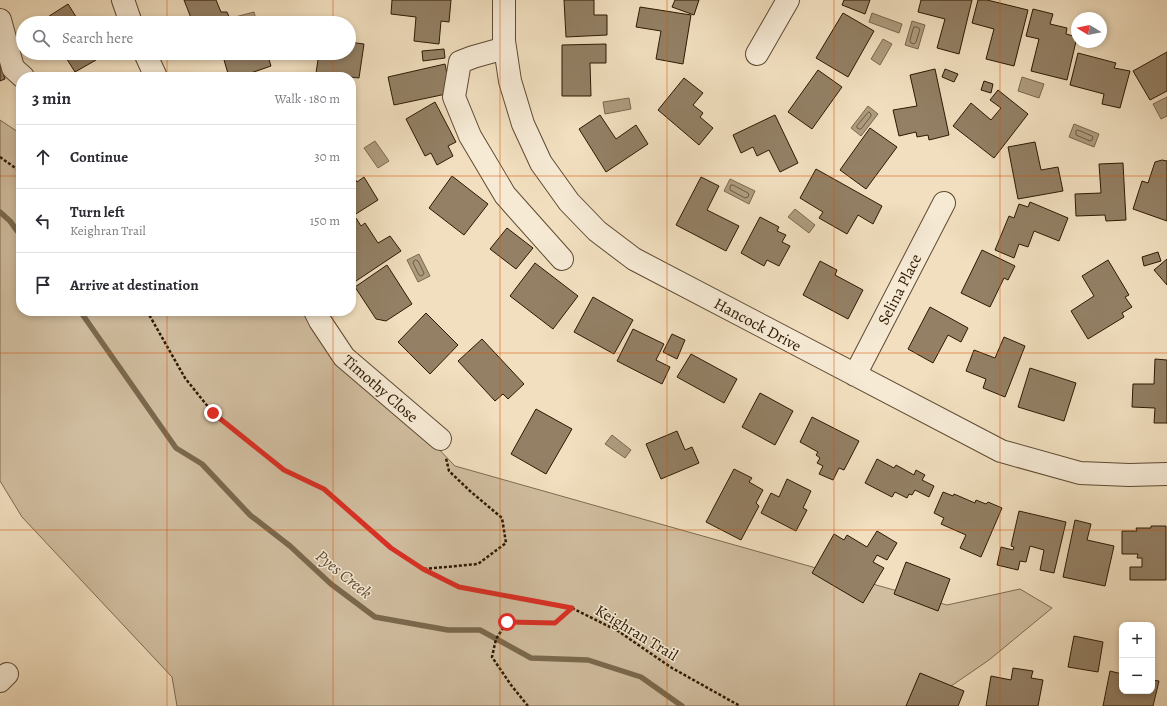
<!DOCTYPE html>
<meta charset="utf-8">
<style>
body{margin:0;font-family:Alegreya,serif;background:#f2f2f3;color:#2b2b33}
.controls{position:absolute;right:12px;bottom:12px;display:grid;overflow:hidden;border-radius:8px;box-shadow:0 2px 6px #0003}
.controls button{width:36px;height:36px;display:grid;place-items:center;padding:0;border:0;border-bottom:1px solid #e1e1e2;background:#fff;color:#2b2b33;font:20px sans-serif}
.compass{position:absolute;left:1071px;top:12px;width:36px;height:36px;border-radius:50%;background:#fff;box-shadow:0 2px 6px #0003;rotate:280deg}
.stop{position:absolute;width:12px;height:12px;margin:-9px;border:3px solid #d93025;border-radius:50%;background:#fff}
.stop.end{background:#d93025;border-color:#fff;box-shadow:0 1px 4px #0008}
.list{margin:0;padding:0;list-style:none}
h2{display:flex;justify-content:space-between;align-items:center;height:52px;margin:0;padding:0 16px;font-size:17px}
h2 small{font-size:13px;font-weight:400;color:#7c7c81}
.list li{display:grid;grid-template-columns:26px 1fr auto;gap:12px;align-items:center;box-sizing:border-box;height:64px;padding:0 16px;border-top:1px solid #e1e1e2}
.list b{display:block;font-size:15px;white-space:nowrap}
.list p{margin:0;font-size:13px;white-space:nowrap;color:#7c7c81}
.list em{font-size:13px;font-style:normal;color:#7c7c81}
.icon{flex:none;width:22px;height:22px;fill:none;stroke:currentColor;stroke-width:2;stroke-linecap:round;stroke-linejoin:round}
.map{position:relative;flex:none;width:1167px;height:706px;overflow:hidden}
.search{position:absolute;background:#fff;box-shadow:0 2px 6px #0003;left:16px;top:16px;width:340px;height:44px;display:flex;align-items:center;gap:10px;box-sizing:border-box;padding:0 14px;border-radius:22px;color:#7c7c81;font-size:15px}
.panel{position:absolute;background:#fff;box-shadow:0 2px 6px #0003;left:16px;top:72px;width:340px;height:244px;border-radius:16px}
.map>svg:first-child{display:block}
.green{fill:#d0bd9f;stroke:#7e6b51}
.water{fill:#ae9c7f;stroke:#7a684d}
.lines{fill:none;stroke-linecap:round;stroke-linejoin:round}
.shore{stroke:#6e5a41;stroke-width:1}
.stream{stroke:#7a684d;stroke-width:5.5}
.building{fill:#938065;stroke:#2d1903}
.minor-casing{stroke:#5e4a32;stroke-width:24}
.path{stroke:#2d1903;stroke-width:2.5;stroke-dasharray:3 2;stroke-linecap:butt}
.minor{stroke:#f6ead5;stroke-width:22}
.route{stroke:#d93025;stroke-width:5}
.grid{fill:none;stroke:#d5530b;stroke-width:1;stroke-opacity:0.55}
.labels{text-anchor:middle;stroke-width:3;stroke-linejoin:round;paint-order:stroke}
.street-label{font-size:16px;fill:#2d1903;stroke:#f6ead5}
.water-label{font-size:17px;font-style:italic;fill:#614d35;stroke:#f6ead5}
</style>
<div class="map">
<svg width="1167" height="706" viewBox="0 0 1167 706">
<rect width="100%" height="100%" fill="#f1dfbf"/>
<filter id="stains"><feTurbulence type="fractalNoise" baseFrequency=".005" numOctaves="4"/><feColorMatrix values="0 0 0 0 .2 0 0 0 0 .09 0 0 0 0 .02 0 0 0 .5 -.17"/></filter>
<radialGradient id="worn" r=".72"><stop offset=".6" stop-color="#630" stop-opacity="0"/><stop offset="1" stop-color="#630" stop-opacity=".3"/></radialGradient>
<!-- green -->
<path class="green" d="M 0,120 L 21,134 L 21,311 L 306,311 L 455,466 L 947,605 L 1020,589 L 1052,608 L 989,660 L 922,706 L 177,706 L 172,677 L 22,517 L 0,481 Z"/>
<!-- water -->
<path class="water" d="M 254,12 L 257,23 L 235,23 L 234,19 L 235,17 Z
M 872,13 L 902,24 L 899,33 L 869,22 Z
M 912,21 L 925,25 L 918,49 L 905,45 Z
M 883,39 L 892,44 L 880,65 L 871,59 Z
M 1022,77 L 1044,84 L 1039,98 L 1018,91 Z
M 1167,97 L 1167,116 L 1161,119 L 1153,104 Z
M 629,98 L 631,109 L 605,114 L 603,102 Z
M 868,106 L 878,114 L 861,136 L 851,128 Z
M 1074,124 L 1099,134 L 1094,147 L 1069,137 Z
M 375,141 L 389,161 L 378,168 L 364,148 Z
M 730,179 L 755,191 L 749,204 L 724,191 Z
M 795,209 L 815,225 L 809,233 L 788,217 Z
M 419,254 L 430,276 L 418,282 L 407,260 Z
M 612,435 L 631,450 L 625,458 L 605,444 Z"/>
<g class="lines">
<!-- shore -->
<path class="shore" d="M 914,27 L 917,27 L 920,29 L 916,42 L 914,44 L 911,43 L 910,41 Z
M 869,112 L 871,114 L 871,116 L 861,129 L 859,129 L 857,128 L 857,126 Z
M 1078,130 L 1092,136 L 1093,137 L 1092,140 L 1090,141 L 1076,135 L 1076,131 Z
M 731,185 L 733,185 L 748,193 L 749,194 L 748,197 L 745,198 L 730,190 L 730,188 Z
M 416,260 L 418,261 L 424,273 L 423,275 L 421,276 L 419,275 L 413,263 L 414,261 Z"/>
<!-- stream -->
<path class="stream" d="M 0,212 L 10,221 L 21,236
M 80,311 L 176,448 L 202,464 L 250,515 L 290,546 L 331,584 L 375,617 L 448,630 L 480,630 L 531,658 L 588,660 L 641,677 L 682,706"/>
</g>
<!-- building -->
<path class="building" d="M 184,0 L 216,0 L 221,12 L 227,12 L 232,23 L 193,23 Z
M 392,0 L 451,0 L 449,22 L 441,21 L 439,44 L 414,41 L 416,17 L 391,14 Z
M 564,0 L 594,0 L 594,15 L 607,15 L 607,35 L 566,37 Z
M 675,0 L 699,0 L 694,15 L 672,7 Z
M 844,0 L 870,0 L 865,14 L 842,5 Z
M 921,0 L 972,0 L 959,54 L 937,48 L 945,19 L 918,12 Z
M 978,0 L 987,0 L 1028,10 L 1014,66 L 986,59 L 994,29 L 972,23 Z
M 68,4 L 80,23 L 45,23 L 43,20 Z
M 640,7 L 691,15 L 683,64 L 656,59 L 661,31 L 636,27 Z
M 1033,9 L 1053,14 L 1050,24 L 1067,28 L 1066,34 L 1077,37 L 1067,80 L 1031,71 L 1039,39 L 1026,36 Z
M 843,13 L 874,31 L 848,77 L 816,58 Z
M 349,42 L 364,44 L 359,78 L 316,73 L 319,53 L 349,53 Z
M 606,44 L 606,63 L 590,63 L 591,96 L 562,96 L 562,45 Z
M 444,49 L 445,58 L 423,61 L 422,51 Z
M 1167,52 L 1167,91 L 1150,100 L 1133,71 Z
M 63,53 L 92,53 L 96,60 L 75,72 Z
M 222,53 L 267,53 L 271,66 L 248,74 L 247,77 L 229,77 Z
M 1078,53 L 1116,63 L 1114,68 L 1130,71 L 1120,108 L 1102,104 L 1104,94 L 1070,85 Z
M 0,64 L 5,79 L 0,81 Z
M 445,64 L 451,93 L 394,105 L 388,77 Z
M 935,69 L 949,135 L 929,140 L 928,135 L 917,137 L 916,132 L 899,136 L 893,110 L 917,106 L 910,75 Z
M 945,69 L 958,74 L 954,82 L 942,77 Z
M 818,70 L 842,87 L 812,129 L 788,112 Z
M 684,78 L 703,93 L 693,105 L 703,113 L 700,117 L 713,128 L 699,145 L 658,110 Z
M 984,81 L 993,84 L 991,93 L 981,90 Z
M 998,90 L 1028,114 L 994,158 L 953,126 L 971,103 L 991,120 L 1001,108 L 990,100 Z
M 435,102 L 456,142 L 448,146 L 453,156 L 437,165 L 431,153 L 425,156 L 406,119 Z
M 600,115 L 616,139 L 636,125 L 648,144 L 606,172 L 579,129 Z
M 775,115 L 798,163 L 780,172 L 769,150 L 757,156 L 753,147 L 741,153 L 733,135 Z
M 870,128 L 897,147 L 866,189 L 840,170 Z
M 1035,142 L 1041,170 L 1058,167 L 1063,191 L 1018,199 L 1008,147 Z
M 1162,160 L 1167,161 L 1167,221 L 1133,209 L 1142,181 L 1148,183 L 1155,162 Z
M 1123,163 L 1126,220 L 1106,221 L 1105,215 L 1076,216 L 1075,194 L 1101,193 L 1099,164 Z
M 816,169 L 882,206 L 873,224 L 858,215 L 847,234 L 819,218 L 823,212 L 800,198 Z
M 351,172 L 357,182 L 364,177 L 378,200 L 351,217 Z
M 452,176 L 488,204 L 464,235 L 429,208 Z
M 701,177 L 719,186 L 707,210 L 739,226 L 726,251 L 676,225 Z
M 1030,202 L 1068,218 L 1059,241 L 1034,231 L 1028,247 L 1019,244 L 1014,258 L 995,250 L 1009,216 L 1014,218 L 1019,204 L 1028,207 Z
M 760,217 L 779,227 L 777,231 L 786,235 L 782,242 L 790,246 L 779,266 L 767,260 L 764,266 L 741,253 Z
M 356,218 L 361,226 L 365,223 L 378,243 L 390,236 L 401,251 L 356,281 L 351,273 L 351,261 L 352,260 L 351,258 L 351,221 Z
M 507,228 L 533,248 L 516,269 L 490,249 Z
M 982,250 L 1015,266 L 1008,280 L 1004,278 L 990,307 L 961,293 Z
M 1158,252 L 1161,261 L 1144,266 L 1142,257 Z
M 1167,259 L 1167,285 L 1154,270 Z
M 1108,260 L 1129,295 L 1125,297 L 1132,307 L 1122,313 L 1124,317 L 1088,339 L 1071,311 L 1094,296 L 1082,276 Z
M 820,261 L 837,270 L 835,275 L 863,290 L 848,319 L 803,295 Z
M 535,263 L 578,296 L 553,329 L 510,296 Z
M 387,265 L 412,304 L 386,321 L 376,319 L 355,287 Z
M 593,297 L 633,320 L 614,354 L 574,332 Z
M 930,307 L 968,328 L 961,342 L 948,335 L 933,363 L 908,349 Z
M 426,313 L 458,345 L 430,374 L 398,342 Z
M 633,329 L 664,344 L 656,360 L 670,367 L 662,384 L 617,361 Z
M 672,334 L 685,340 L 677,359 L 663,352 Z
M 1004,337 L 1025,346 L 1005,397 L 983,388 L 986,379 L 966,371 L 974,350 L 995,358 Z
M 482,339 L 524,384 L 508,399 L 503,394 L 495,401 L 458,361 Z
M 691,354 L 737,379 L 724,403 L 677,377 Z
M 1155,359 L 1167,360 L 1167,423 L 1154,423 L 1155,408 L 1132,407 L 1133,384 L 1154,384 Z
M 1030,368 L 1076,383 L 1064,421 L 1018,407 Z
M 760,393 L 793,411 L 775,445 L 742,427 Z
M 536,409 L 572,429 L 546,474 L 511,454 Z
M 812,417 L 859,441 L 844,470 L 839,468 L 833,480 L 819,474 L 823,466 L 817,463 L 820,458 L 816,455 L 818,452 L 800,442 Z
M 677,431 L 685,450 L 692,447 L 699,463 L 661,479 L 646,444 Z
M 877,459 L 894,468 L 896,465 L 914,475 L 916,470 L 925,475 L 922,480 L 934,486 L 929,497 L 915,490 L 912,495 L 909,494 L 907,498 L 895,492 L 892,497 L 865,483 Z
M 734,469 L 752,478 L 749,482 L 763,490 L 756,503 L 759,506 L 741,540 L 706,522 Z
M 787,479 L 811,491 L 803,508 L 807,510 L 796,531 L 761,513 L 771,493 L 779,497 Z
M 943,492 L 953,496 L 954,494 L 975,503 L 976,500 L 986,504 L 988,502 L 1002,508 L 981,557 L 960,548 L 966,535 L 941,524 L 944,518 L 934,513 Z
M 1019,511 L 1066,522 L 1054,573 L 1040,570 L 1044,550 L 1030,546 L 1026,562 L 1020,561 L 1018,570 L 997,565 L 1001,547 L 1013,550 L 1014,547 L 1011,546 Z
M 1075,520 L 1091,524 L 1087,540 L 1114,546 L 1105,586 L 1063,577 Z
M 1151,526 L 1166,526 L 1166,580 L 1130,580 L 1130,567 L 1142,567 L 1142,558 L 1137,558 L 1138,554 L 1122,554 L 1122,531 L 1137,531 L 1136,528 L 1151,528 Z
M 877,531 L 897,543 L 887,560 L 877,555 L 873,562 L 884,568 L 863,603 L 812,573 L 834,534 L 844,540 L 847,535 L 867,547 Z
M 906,562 L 950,579 L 938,611 L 894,594 Z
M 1074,636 L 1103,642 L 1098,672 L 1068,667 Z
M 1013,668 L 1033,671 L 1031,678 L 1043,680 L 1038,706 L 986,706 L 991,676 L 1011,680 Z
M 1110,671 L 1122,674 L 1122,691 L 1152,691 L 1152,680 L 1159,681 L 1153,706 L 1103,706 Z
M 920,673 L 964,691 L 958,706 L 906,706 Z"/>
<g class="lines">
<defs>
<path id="minor" d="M 123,0 L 131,23
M 504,0 L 504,41 L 510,81 L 523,124 L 541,163 L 569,202 L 597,231 L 634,259 L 1001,451 L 1080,473 L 1129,475 L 1167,474
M 0,20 L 13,68 L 23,77
M 505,48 L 473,57 L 460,62 L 454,97 L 470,136 L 505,195 L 562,259
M 145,53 L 156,77
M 757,54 L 788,0
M 315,311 L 320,321 L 344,357 L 440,439
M 855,375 L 944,203
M 0,681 L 7,674"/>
</defs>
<!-- minor casing -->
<use href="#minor" class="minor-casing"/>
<!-- path -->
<path class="path" d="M 0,157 L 21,172
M 147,311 L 185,378 L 213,413 L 284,470 L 324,489 L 391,548 L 423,569 L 459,587 L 572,608 L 618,631 L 672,668 L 740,706
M 424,569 L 478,564 L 506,543 L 502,518 L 470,491 L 449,471 L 446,458
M 528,706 L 511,685 L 492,657 L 496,639 L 507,622 L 555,623 L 572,609"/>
<!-- minor -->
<use href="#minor" class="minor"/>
</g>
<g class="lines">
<!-- route -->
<path class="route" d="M 213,413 L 284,470 L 324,489 L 391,548 L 423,569 L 459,587 L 572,608 L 555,623 L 507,622"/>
</g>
<!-- grid -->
<path class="grid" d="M 167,0 L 167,23M 333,0 L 333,23M 500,0 L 500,706M 667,0 L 667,706M 834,0 L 834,706M 1000,0 L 1000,706M 167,53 L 167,77M 333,53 L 333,77M 0,176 L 21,176M 351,176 L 1167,176M 167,311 L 167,706M 333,311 L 333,706M 0,353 L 1167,353M 0,530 L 1167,530"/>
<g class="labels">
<!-- street labels -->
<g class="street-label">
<text transform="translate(899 289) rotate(-63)" y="6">Selina Place</text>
<text transform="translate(758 324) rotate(28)" y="6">Hancock Drive</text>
<text transform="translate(381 388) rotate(41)" y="6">Timothy Close</text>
<text transform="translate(637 632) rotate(31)" y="6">Keighran Trail</text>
</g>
<!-- water labels -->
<g class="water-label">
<text transform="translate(344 574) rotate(39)" y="6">Pyes Creek</text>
</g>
</g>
<rect width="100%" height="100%" filter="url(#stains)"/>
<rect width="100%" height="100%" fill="url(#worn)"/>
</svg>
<div class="controls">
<button>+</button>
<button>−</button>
</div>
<svg class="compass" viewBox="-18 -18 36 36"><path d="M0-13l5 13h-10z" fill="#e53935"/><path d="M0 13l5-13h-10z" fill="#7c7c81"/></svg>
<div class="stop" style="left:507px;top:622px"></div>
<div class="stop end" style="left:213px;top:413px"></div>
<div class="search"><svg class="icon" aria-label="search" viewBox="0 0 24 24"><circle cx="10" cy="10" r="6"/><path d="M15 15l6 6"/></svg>Search here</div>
<section class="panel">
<h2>3 min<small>Walk · 180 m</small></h2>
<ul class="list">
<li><svg class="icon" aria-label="ahead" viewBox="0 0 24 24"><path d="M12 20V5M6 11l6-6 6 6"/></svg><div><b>Continue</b></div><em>30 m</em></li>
<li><svg class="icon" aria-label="left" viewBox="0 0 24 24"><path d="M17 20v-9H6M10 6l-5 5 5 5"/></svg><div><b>Turn left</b><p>Keighran Trail</p></div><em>150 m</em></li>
<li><svg class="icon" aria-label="arrive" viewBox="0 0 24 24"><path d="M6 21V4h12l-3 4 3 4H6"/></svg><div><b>Arrive at destination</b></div></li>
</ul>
</section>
</div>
